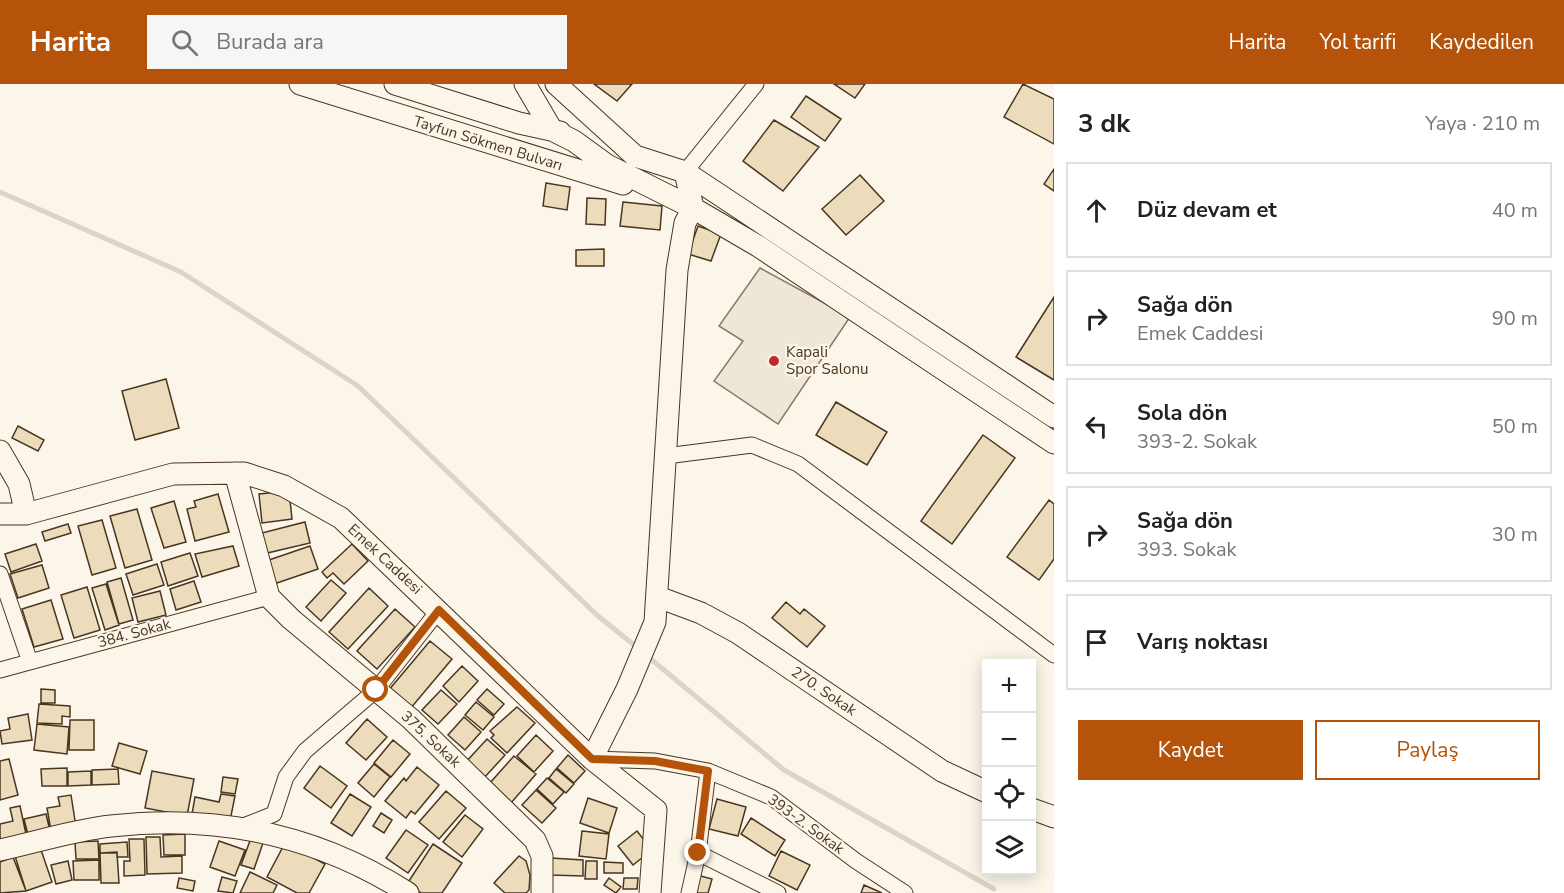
<!DOCTYPE html>
<html lang="tr">
<meta charset="utf-8">
<style>
body{margin:0;font-family:"Nunito Sans",sans-serif;background:#f6f6f6;color:#222}
.controls{position:absolute;right:18px;bottom:18px;display:grid;overflow:hidden;border-radius:0px;box-shadow:0 3px 15px #0003}
.controls button{width:54px;height:54px;display:grid;place-items:center;padding:0;border:0;border-bottom:2px solid #e0e0e0;background:#fff;color:#222;font:30px sans-serif}
.stop{position:absolute;width:18px;height:18px;margin:-14px;border:4px solid #b45309;border-radius:50%;background:#fff}
.stop.end{background:#b45309;border-color:#fff;box-shadow:0 2px 6px #0008}
.list{margin:0;padding:0;list-style:none}
h2{display:flex;justify-content:space-between;align-items:center;height:78px;margin:0;padding:0 24px;font-size:26px}
h2 small{font-size:20px;font-weight:400;color:#767676}
.list li{display:grid;grid-template-columns:39px 1fr auto;gap:18px;align-items:center;box-sizing:border-box;height:96px;margin:0 12px 12px;padding:0 12px;border:2px solid #e0e0e0;border-radius:0px}
.list b{display:block;font-size:22px;white-space:nowrap}
.list p{margin:0;font-size:20px;white-space:nowrap;color:#767676}
.list em{font-size:20px;font-style:normal;color:#767676}
.actions{display:flex;gap:12px;padding:18px 24px}
.actions a{flex:1;padding:14px 0;border:2px solid #b45309;border-radius:0px;text-align:center;font-size:21px;color:#b45309}
.actions .main{background:#b45309;color:#fff}
.icon{flex:none;width:33px;height:33px;fill:none;stroke:currentColor;stroke-width:2;stroke-linecap:round;stroke-linejoin:round}
.map{position:relative;flex:none;width:1054px;height:809px;overflow:hidden}
header{display:flex;align-items:center;gap:36px;box-sizing:border-box;height:84px;padding:0 30px;background:#b45309;color:#fff}
header strong{font-size:28px}
nav{display:flex;gap:33px;margin-inline-start:auto;font-size:21px}
.search{width:420px;height:54px;background:#f6f6f6;display:flex;align-items:center;gap:15px;box-sizing:border-box;padding:0 21px;border-radius:0px;color:#767676;font-size:22px}
main{display:flex}
aside{flex:1;background:#fff}
.map>svg:first-child{display:block}
.green{fill:#ede6d9;stroke:#887966;stroke-width:1.5}
.lines{fill:none;stroke-linecap:round;stroke-linejoin:round}
.stream{stroke:#dcd4c6;stroke-width:5}
.building{fill:#ecdcbc;stroke:#4a3520;stroke-width:1.5}
.street-casing{stroke:#4a3520;stroke-width:17}
.secondary-casing{stroke:#4a3520;stroke-width:23}
.street{stroke:#fbf6e9;stroke-width:15}
.secondary{stroke:#fbf6e9;stroke-width:21}
.route{stroke:#b45309;stroke-width:8}
.poi-dot{fill:#c62828;stroke:#fbf6e9;stroke-width:2}
.labels{text-anchor:middle;stroke-width:4.5;stroke-linejoin:round;paint-order:stroke}
.street-label{font-size:15px;fill:#4a3520;stroke:#fbf6e9}
.poi-label{font-size:15px;fill:#4a3520;stroke:#fbf6e9;text-anchor:start}
</style>
<header>
<strong>Harita</strong>
<div class="search"><svg class="icon" aria-label="search" viewBox="0 0 24 24"><circle cx="10" cy="10" r="6"/><path d="M15 15l6 6"/></svg>Burada ara</div>
<nav><a>Harita</a><a>Yol tarifi</a><a>Kaydedilen</a></nav>
</header>
<main>
<div class="map">
<svg width="1054" height="809" viewBox="0 0 1054 809">
<rect width="100%" height="100%" fill="#fbf6e9"/>
<!-- green -->
<path class="green" d="M 760,184 L 850,233 L 778,340 L 714,297 L 743,257 L 719,242 Z"/>
<g class="lines">
<!-- stream -->
<path class="stream" d="M 0,108 L 181,188 L 358,302 L 598,532 L 639,565
M 646,571 L 784,686 L 994,805"/>
</g>
<!-- building -->
<path class="building" d="M 594,0 L 632,0 L 617,17 Z
M 834,0 L 865,0 L 855,14 Z
M 1023,0 L 1054,15 L 1054,60 L 1004,33 Z
M 806,12 L 841,35 L 825,57 L 791,33 Z
M 774,36 L 819,63 L 783,107 L 743,77 Z
M 1054,85 L 1054,107 L 1044,100 Z
M 860,91 L 884,117 L 846,151 L 822,125 Z
M 546,99 L 570,103 L 567,126 L 543,122 Z
M 587,114 L 606,115 L 605,141 L 586,140 Z
M 623,118 L 662,122 L 660,146 L 620,142 Z
M 698,142 L 721,150 L 711,177 L 688,170 Z
M 604,165 L 604,182 L 576,182 L 576,166 Z
M 1054,213 L 1054,296 L 1016,273 Z
M 166,295 L 179,344 L 135,356 L 122,307 Z
M 836,318 L 887,348 L 867,381 L 816,351 Z
M 18,342 L 44,356 L 38,367 L 12,354 Z
M 983,351 L 1015,374 L 952,460 L 921,437 Z
M 289,407 L 292,435 L 262,439 L 259,410 Z
M 218,410 L 229,448 L 195,457 L 187,425 L 196,423 L 194,417 Z
M 1049,416 L 1054,420 L 1054,475 L 1039,496 L 1007,473 Z
M 174,417 L 186,458 L 164,464 L 151,424 Z
M 137,425 L 152,476 L 125,484 L 110,432 Z
M 102,436 L 116,484 L 92,491 L 78,442 Z
M 305,438 L 310,459 L 263,470 L 258,450 Z
M 68,440 L 71,449 L 45,457 L 42,448 Z
M 36,460 L 42,477 L 11,488 L 5,470 Z
M 352,460 L 368,477 L 344,500 L 333,489 L 327,494 L 322,488 Z
M 233,462 L 239,482 L 202,493 L 195,470 Z
M 310,462 L 318,485 L 274,500 L 266,477 Z
M 190,469 L 198,492 L 168,502 L 161,478 Z
M 157,480 L 164,501 L 133,511 L 126,490 Z
M 42,481 L 49,504 L 18,514 L 10,490 Z
M 121,494 L 133,536 L 119,540 L 107,498 Z
M 331,496 L 346,509 L 321,537 L 306,523 Z
M 194,497 L 201,518 L 176,526 L 170,505 Z
M 106,500 L 119,541 L 105,546 L 92,504 Z
M 87,503 L 100,546 L 74,554 L 61,511 Z
M 369,504 L 388,522 L 348,565 L 329,548 Z
M 160,507 L 166,531 L 138,538 L 132,514 Z
M 51,516 L 63,555 L 34,563 L 22,525 Z
M 786,518 L 800,530 L 804,525 L 825,542 L 807,563 L 772,534 Z
M 395,525 L 415,543 L 377,585 L 357,567 Z
M 430,557 L 452,575 L 410,625 L 388,607 Z
M 462,582 L 478,597 L 459,618 L 443,602 Z
M 41,605 L 55,606 L 55,619 L 41,619 Z
M 487,605 L 504,620 L 494,631 L 477,616 Z
M 441,606 L 457,620 L 438,640 L 422,626 Z
M 476,618 L 494,633 L 483,646 L 465,631 Z
M 39,620 L 70,622 L 70,633 L 62,632 L 62,640 L 37,639 Z
M 517,623 L 535,639 L 507,669 L 491,654 L 494,651 L 490,647 Z
M 28,630 L 32,656 L 2,660 L 0,647 L 10,645 L 8,634 Z
M 464,633 L 481,648 L 465,666 L 448,651 Z
M 367,635 L 387,653 L 366,676 L 346,659 Z
M 70,636 L 94,636 L 94,666 L 69,666 Z
M 37,640 L 69,643 L 67,670 L 34,666 Z
M 536,651 L 553,667 L 534,688 L 517,672 Z
M 487,655 L 505,671 L 483,695 L 465,679 Z
M 393,656 L 410,670 L 391,693 L 374,679 Z
M 119,659 L 147,667 L 140,690 L 112,682 Z
M 568,671 L 585,687 L 574,699 L 557,684 Z
M 514,672 L 536,690 L 511,719 L 489,700 Z
M 9,675 L 18,711 L 0,716 L 0,677 Z
M 374,680 L 390,693 L 374,713 L 358,699 Z
M 320,682 L 347,702 L 331,724 L 304,704 Z
M 417,683 L 439,701 L 415,730 L 411,727 L 406,734 L 385,717 L 404,694 L 406,697 Z
M 67,684 L 67,702 L 42,702 L 41,685 Z
M 118,685 L 119,700 L 92,701 L 92,686 Z
M 556,685 L 574,700 L 566,709 L 549,694 Z
M 91,687 L 91,701 L 68,702 L 68,688 Z
M 152,687 L 194,695 L 187,732 L 145,724 Z
M 223,693 L 238,695 L 235,710 L 221,708 Z
M 547,694 L 564,708 L 553,720 L 537,705 Z
M 536,706 L 556,724 L 542,739 L 522,721 Z
M 446,707 L 466,724 L 439,755 L 419,738 Z
M 221,710 L 235,712 L 230,737 L 192,730 L 195,713 L 219,718 Z
M 350,710 L 371,723 L 352,752 L 331,739 Z
M 71,711 L 76,743 L 51,747 L 47,724 L 60,722 L 58,713 Z
M 588,714 L 617,724 L 609,749 L 580,739 Z
M 717,715 L 746,723 L 738,752 L 709,745 Z
M 20,722 L 26,750 L 0,756 L 0,740 L 13,737 L 10,724 Z
M 381,729 L 392,736 L 384,749 L 373,742 Z
M 46,730 L 50,747 L 28,751 L 24,735 Z
M 465,731 L 483,745 L 462,773 L 443,758 Z
M 751,734 L 785,756 L 775,772 L 741,750 Z
M 406,746 L 428,761 L 408,789 L 386,774 Z
M 582,747 L 609,750 L 606,775 L 579,772 Z
M 637,747 L 652,766 L 633,781 L 618,762 Z
M 185,750 L 185,771 L 164,771 L 163,751 Z
M 146,753 L 160,753 L 161,773 L 182,772 L 182,789 L 147,790 Z
M 251,754 L 263,759 L 254,785 L 241,781 Z
M 129,755 L 144,755 L 145,791 L 124,792 L 124,777 L 130,777 Z
M 98,757 L 99,775 L 76,775 L 75,758 Z
M 219,757 L 245,766 L 235,792 L 210,783 Z
M 127,758 L 128,773 L 117,773 L 117,768 L 100,769 L 100,760 Z
M 285,759 L 325,780 L 309,809 L 297,809 L 267,793 Z
M 433,760 L 462,779 L 442,809 L 421,809 L 407,800 Z
M 40,763 L 52,798 L 26,807 L 15,772 Z
M 781,767 L 810,781 L 797,806 L 769,792 Z
M 100,769 L 117,769 L 119,799 L 101,799 Z
M 519,772 L 526,777 L 530,791 L 529,806 L 526,809 L 505,809 L 494,799 Z
M 13,773 L 26,807 L 0,809 L 0,778 Z
M 551,774 L 583,776 L 583,792 L 550,791 Z
M 99,776 L 99,796 L 74,796 L 73,777 Z
M 68,777 L 72,796 L 56,800 L 51,781 Z
M 586,777 L 597,777 L 597,795 L 585,795 Z
M 604,778 L 623,779 L 623,789 L 604,789 Z
M 250,788 L 277,801 L 273,809 L 240,809 Z
M 697,791 L 712,795 L 708,809 L 691,809 Z
M 222,793 L 237,797 L 233,809 L 218,807 Z
M 179,794 L 195,797 L 193,807 L 177,804 Z
M 609,794 L 621,803 L 616,809 L 604,801 Z
M 624,794 L 638,794 L 637,805 L 623,805 Z
M 864,801 L 882,809 L 861,809 Z"/>
<g class="lines">
<defs>
<path id="street" d="M 685,88 L 756,0
M 666,372 L 752,361 L 798,380 L 1054,571
M 0,490 L 30,578
M 0,586 L 269,513
M 592,675 L 655,677 L 708,687 L 771,713 L 856,777 L 905,809
M 241,743 L 274,730 L 286,693 L 305,667 L 376,606 L 439,526
M 698,769 L 778,809
M 689,809 L 698,769 L 708,687"/>
<path id="secondary" d="M 300,0 L 623,100
M 395,0 L 519,39 L 560,48
M 525,0 L 552,46 L 574,57 L 607,81 L 693,124 L 758,162 L 1054,359
M 556,0 L 635,72 L 685,88 L 1054,333
M 0,367 L 19,400 L 26,430
M 235,389 L 269,513 L 291,535 L 411,635 L 535,756 L 542,772 L 542,809
M 0,430 L 26,430 L 173,390 L 244,389 L 284,402 L 341,434 L 592,675 L 656,726 L 650,809
M 658,513 L 701,529 L 738,549 L 942,687 L 987,708
M 592,675 L 627,605 L 655,538 L 677,186 L 685,139 L 693,124 L 685,88
M 1032,725 L 1054,733
M 0,766 C 37,758 74,746 111,742 C 217,730 318,751 408,809"/>
</defs>
<!-- street casing -->
<use href="#street" class="street-casing"/>
<!-- secondary casing -->
<use href="#secondary" class="secondary-casing"/>
<!-- street -->
<use href="#street" class="street"/>
<!-- secondary -->
<use href="#secondary" class="secondary"/>
</g>
<g class="lines">
<!-- route -->
<path class="route" d="M 376,606 L 439,526 L 592,675 L 655,677 L 708,687 L 698,769"/>
</g>
<!-- markers -->
<circle class="poi-dot" cx="774" cy="277" r="6"/>
<g class="labels">
<!-- street labels -->
<g class="street-label">
<text transform="translate(488 59) rotate(17)" y="5">Tayfun Sökmen Bulvarı</text>
<text transform="translate(385 475) rotate(43)" y="5">Emek Caddesi</text>
<text transform="translate(134 549) rotate(-15)" y="5">384. Sokak</text>
<text transform="translate(824 607) rotate(34)" y="5">270. Sokak</text>
<text transform="translate(431 655) rotate(43)" y="5">375. Sokak</text>
<text transform="translate(806 740) rotate(36)" y="5">393-2. Sokak</text>
</g>
<!-- poi labels -->
<g class="poi-label">
<text x="786" y="273">Kapali<tspan x="786" dy="17">Spor Salonu</tspan></text>
</g>
</g>
</svg>
<div class="controls">
<button>+</button>
<button>−</button>
<button><svg class="icon" aria-label="locate" viewBox="0 0 24 24"><circle cx="12" cy="12" r="6"/><path d="M12 2v4M12 18v4M2 12h4M18 12h4"/></svg></button>
<button><svg class="icon" aria-label="layers" viewBox="0 0 24 24"><path d="M12 4l9 5-9 5-9-5zM3 14l9 5 9-5"/></svg></button>
</div>
<div class="stop" style="left:376px;top:606px"></div>
<div class="stop end" style="left:698px;top:769px"></div>
</div>
<aside>
<h2>3 dk<small>Yaya · 210 m</small></h2>
<ul class="list">
<li><svg class="icon" aria-label="ahead" viewBox="0 0 24 24"><path d="M12 20V5M6 11l6-6 6 6"/></svg><div><b>Düz devam et</b></div><em>40 m</em></li>
<li><svg class="icon" aria-label="right" viewBox="0 0 24 24"><path d="M7 20v-9h11M14 6l5 5-5 5"/></svg><div><b>Sağa dön</b><p>Emek Caddesi</p></div><em>90 m</em></li>
<li><svg class="icon" aria-label="left" viewBox="0 0 24 24"><path d="M17 20v-9H6M10 6l-5 5 5 5"/></svg><div><b>Sola dön</b><p>393-2. Sokak</p></div><em>50 m</em></li>
<li><svg class="icon" aria-label="right" viewBox="0 0 24 24"><path d="M7 20v-9h11M14 6l5 5-5 5"/></svg><div><b>Sağa dön</b><p>393. Sokak</p></div><em>30 m</em></li>
<li><svg class="icon" aria-label="arrive" viewBox="0 0 24 24"><path d="M6 21V4h12l-3 4 3 4H6"/></svg><div><b>Varış noktası</b></div></li>
</ul>
<div class="actions"><a class="main">Kaydet</a><a>Paylaş</a></div>
</aside>
</main>
